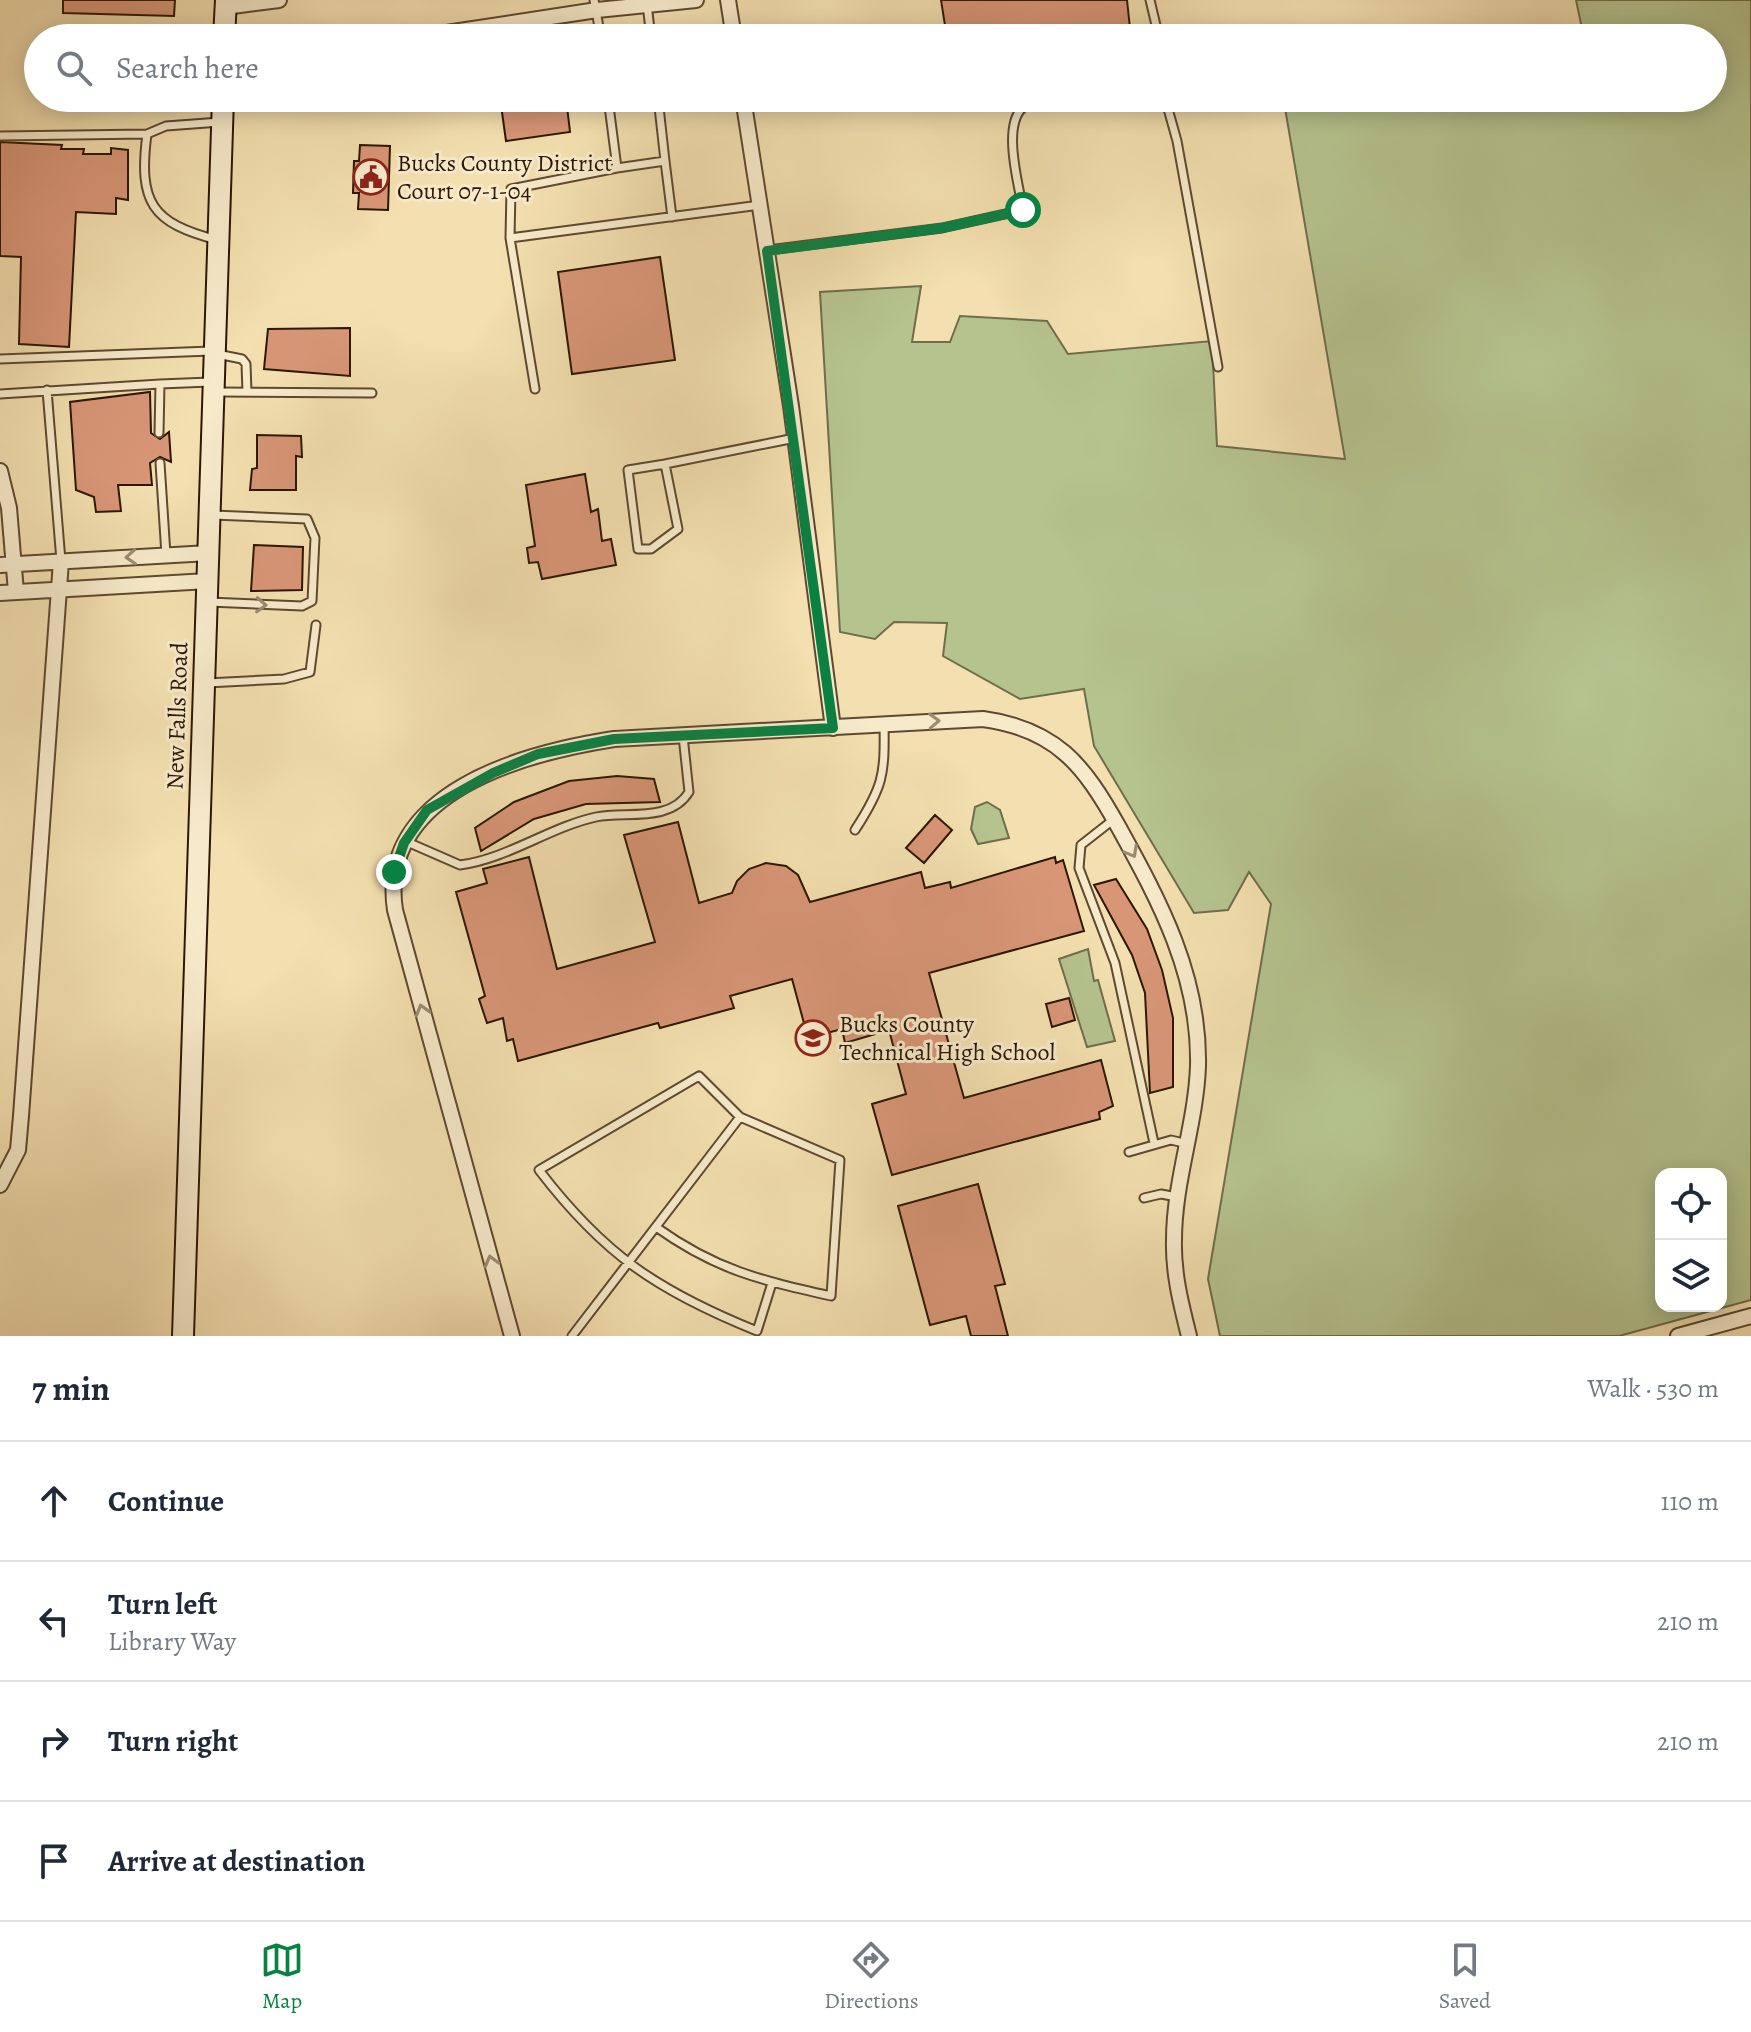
<!DOCTYPE html>
<meta charset="utf-8">
<style>
body{margin:0;font-family:Alegreya,serif;background:#f6f6f7;color:#1f2937}
.controls{position:absolute;right:24px;bottom:24px;display:grid;overflow:hidden;border-radius:16px;box-shadow:0 4px 20px #0003}
.controls button{width:72px;height:72px;display:grid;place-items:center;padding:0;border:0;border-bottom:2px solid #e0e1e3;background:#fff;color:#1f2937;font:40px sans-serif}
.stop{position:absolute;width:24px;height:24px;margin:-18px;border:6px solid #0b8043;border-radius:50%;background:#fff}
.stop.end{background:#0b8043;border-color:#fff;box-shadow:0 2px 8px #0008}
.list{margin:0;padding:0;list-style:none}
h2{display:flex;justify-content:space-between;align-items:center;height:104px;margin:0;padding:0 32px;font-size:34px}
h2 small{font-size:26px;font-weight:400;color:#747a83}
.list li{display:grid;grid-template-columns:52px 1fr auto;gap:24px;align-items:center;box-sizing:border-box;height:120px;padding:0 32px;border-top:2px solid #e0e1e3}
.list b{display:block;font-size:30px;white-space:nowrap}
.list p{margin:0;font-size:26px;white-space:nowrap;color:#747a83}
.list em{font-size:26px;font-style:normal;color:#747a83}
.icon{flex:none;width:44px;height:44px;fill:none;stroke:currentColor;stroke-width:2;stroke-linecap:round;stroke-linejoin:round}
.map{position:relative;flex:none;width:1751px;height:1336px;overflow:hidden}
.search{position:absolute;background:#fff;box-shadow:0 4px 20px #0003;left:24px;right:24px;top:24px;height:88px;display:flex;align-items:center;gap:20px;box-sizing:border-box;padding:0 28px;border-radius:44px;color:#747a83;font-size:30px}
.sheet{height:584px;background:#fff}
nav{display:flex;justify-content:space-around;align-items:center;box-sizing:border-box;height:112px;border-top:2px solid #e0e1e3;background:#fff;font-size:22px;color:#747a83}
nav a{display:grid;justify-items:center;gap:4px}
nav .on{color:#0b8043}
.map>svg:first-child{display:block}
.green{fill:#b5c38f;stroke:#706d4a;stroke-width:2;fill-rule:evenodd}
.building{fill:#d89677;stroke:#2c1705;stroke-width:2}
.lines{fill:none;stroke-linecap:round;stroke-linejoin:round}
.service-casing{stroke:#5e4930;stroke-width:11}
.minor-casing{stroke:#5e4930;stroke-width:18}
.secondary-casing{stroke:#2c1705;stroke-width:24}
.service{stroke:#f7eacb;stroke-width:7}
.minor{stroke:#f7eacb;stroke-width:14}
.secondary{stroke:#f7eacb;stroke-width:20}
.oneway{stroke:#9c8b72}
.route{stroke:#0b8043;stroke-width:10}
.labels{text-anchor:middle;stroke-width:6;stroke-linejoin:round;paint-order:stroke}
.poi-label{font-size:24px;fill:#2c1705;stroke:#f7eacb;text-anchor:start}
.street-label{font-size:24px;fill:#2c1705;stroke:#f7eacb}
</style>
<div class="map">
<svg width="1751" height="1336" viewBox="0 0 1751 1336">
<rect width="100%" height="100%" fill="#f3dfaf"/>
<filter id="stains"><feTurbulence type="fractalNoise" baseFrequency=".0025" numOctaves="4"/><feColorMatrix values="0 0 0 0 .2 0 0 0 0 .09 0 0 0 0 .02 0 0 0 .5 -.17"/></filter>
<radialGradient id="worn" r=".72"><stop offset=".6" stop-color="#630" stop-opacity="0"/><stop offset="1" stop-color="#630" stop-opacity=".3"/></radialGradient>
<!-- green -->
<path class="green" d="M 1576,0 L 1751,0 L 1751,1300 L 1619,1336 L 1220,1336 L 1208,1279 L 1271,904 L 1249,872 L 1228,910 L 1194,913 L 1094,746 L 1084,689 L 1020,699 L 943,656 L 947,623 L 894,622 L 875,639 L 840,632 L 820,292 L 921,286 L 912,342 L 950,342 L 960,316 L 1047,321 L 1068,354 L 1212,341 L 1217,446 L 1345,459 L 1285,108 L 1321,98 L 1713,98 L 1713,38 L 1584,38 ZM 1661,1174 L 1721,1174 L 1721,1306 L 1661,1306 Z
M 987,802 L 1000,810 L 1009,838 L 978,844 L 971,829 L 975,807 Z
M 1088,949 L 1094,981 L 1098,980 L 1115,1041 L 1087,1047 L 1059,959 Z"/>
<!-- building -->
<path class="building" d="M 63,0 L 175,0 L 174,16 L 63,13 Z
M 941,0 L 1127,0 L 1131,38 L 947,38 Z
M 500,98 L 566,98 L 570,132 L 506,141 Z
M 0,142 L 62,145 L 61,149 L 84,149 L 83,154 L 111,154 L 111,148 L 128,150 L 128,200 L 116,198 L 116,214 L 76,212 L 69,347 L 19,344 L 21,257 L 0,256 Z
M 360,145 L 390,146 L 388,210 L 358,209 L 359,193 L 353,193 L 354,161 L 359,161 Z
M 660,257 L 675,360 L 572,374 L 558,272 Z
M 350,328 L 350,376 L 264,369 L 268,329 Z
M 150,392 L 151,433 L 160,439 L 169,432 L 171,462 L 160,457 L 150,463 L 152,485 L 118,485 L 121,511 L 96,512 L 94,497 L 76,490 L 70,402 Z
M 257,435 L 301,436 L 302,457 L 296,456 L 296,490 L 250,490 L 252,469 L 257,468 Z
M 585,474 L 591,512 L 598,509 L 602,541 L 611,539 L 616,565 L 542,579 L 538,562 L 529,563 L 527,548 L 535,546 L 526,485 Z
M 254,545 L 303,547 L 302,590 L 251,591 Z
M 617,776 L 654,779 L 660,802 L 586,804 L 534,819 L 481,851 L 475,828 L 514,802 L 569,781 Z
M 935,815 L 952,830 L 924,863 L 906,848 Z
M 678,822 L 699,903 L 732,893 L 737,881 L 749,869 L 766,863 L 786,866 L 798,875 L 810,902 L 921,872 L 925,888 L 950,882 L 951,888 L 1055,857 L 1056,863 L 1063,860 L 1084,931 L 929,973 L 964,1098 L 1101,1060 L 1113,1106 L 1099,1112 L 1100,1119 L 892,1175 L 872,1104 L 906,1094 L 889,1030 L 845,1043 L 842,1029 L 808,1038 L 792,979 L 730,996 L 734,1008 L 660,1028 L 658,1023 L 518,1061 L 513,1039 L 507,1041 L 503,1018 L 487,1023 L 479,999 L 485,996 L 456,892 L 487,883 L 483,869 L 529,857 L 557,969 L 655,942 L 624,835 Z
M 1116,879 L 1147,929 L 1162,970 L 1173,1018 L 1173,1087 L 1150,1093 L 1145,993 L 1132,955 L 1094,885 Z
M 1069,998 L 1075,1020 L 1052,1027 L 1046,1004 Z
M 978,1184 L 1005,1284 L 995,1286 L 1008,1336 L 971,1336 L 966,1316 L 930,1325 L 898,1206 Z"/>
<g class="lines">
<defs>
<path id="service" d="M 594,0 L 601,38
M 1150,0 L 1159,38
M 647,4 L 651,38
M 608,98 L 617,168 L 665,161 L 658,98
M 1165,98 L 1177,141 L 1218,367
M 0,136 L 147,134
M 665,161 L 672,217
M 510,238 L 511,189 L 617,168
M 217,240 C 152,223 138,203 147,134 L 166,126 L 220,122
M 768,250 L 942,228 L 1023,210 C 1019,185 998,115 1030,103 C 1039,100 1052,100 1061,98
M 217,354 L 242,359 L 246,364 L 247,392
M 0,359 L 211,351
M 535,389 L 510,238 L 760,205
M 47,390 L 61,561
M 218,392 L 372,393
M 0,394 L 160,384
M 159,433 L 160,384 L 210,382
M 160,463 L 166,555
M 665,464 L 628,470 L 638,549 L 651,549 L 678,529 L 665,464 L 795,438
M 209,602 L 302,606 L 312,601 L 315,538 L 307,519 L 213,515
M 207,683 L 284,679 L 310,672 L 316,625
M 1113,820 L 1081,845 L 1079,868 L 1115,963 L 1154,1143
M 855,830 C 883,787 885,775 884,724
M 405,841 L 460,865 C 507,859 550,827 596,817 C 626,811 670,823 689,792 L 683,736
M 1129,1152 L 1171,1140 L 1188,1144
M 1144,1198 L 1161,1194 L 1177,1197
M 656,1227 C 716,1270 760,1280 831,1296 L 840,1160 L 740,1117 L 699,1076 L 539,1170 C 604,1255 658,1291 757,1331 L 772,1283
M 572,1336 L 740,1117"/>
<path id="minor" d="M 728,0 L 734,38
M 225,7 L 279,0
M 413,38 L 597,10 L 696,0
M 743,98 L 791,406 L 833,728
M 0,471 L 9,508 L 16,592
M 0,565 L 209,553
M 0,593 L 208,581
M 0,1185 L 18,1150 L 21,1116 L 61,561
M 512,1336 L 395,910 C 377,792 524,753 614,739 L 983,719 C 1056,729 1084,765 1118,826 C 1160,902 1200,976 1198,1066 C 1196,1124 1174,1181 1174,1240 C 1173,1273 1181,1304 1189,1336
M 1678,1336 L 1751,1316"/>
<path id="secondary" d="M 224,38 L 226,0
M 183,1336 L 223,98"/>
</defs>
<!-- service casing -->
<use href="#service" class="service-casing"/>
<!-- minor casing -->
<use href="#minor" class="minor-casing"/>
<!-- secondary casing -->
<use href="#secondary" class="secondary-casing"/>
<!-- service -->
<use href="#service" class="service"/>
<!-- minor -->
<use href="#minor" class="minor"/>
<!-- secondary -->
<use href="#secondary" class="secondary"/>
</g>
<!-- one-way arrows -->
<defs><path id="oneway-chevron" d="M-2-3.5L2.5 0L-2 3.5" fill="none" stroke-width="1.6" stroke-linecap="round" stroke-linejoin="round" transform="scale(2)"/></defs>
<g class="oneway">
<use href="#oneway-chevron" transform="translate(131 557) rotate(176)"/>
<use href="#oneway-chevron" transform="translate(261 605) rotate(3)"/>
<use href="#oneway-chevron" transform="translate(934 721) rotate(-2)"/>
<use href="#oneway-chevron" transform="translate(1132 852) rotate(61)"/>
<use href="#oneway-chevron" transform="translate(422 1010) rotate(-106)"/>
<use href="#oneway-chevron" transform="translate(491 1261) rotate(-105)"/>
</g>
<g class="lines">
<!-- route -->
<path class="route" d="M 394,872 L 404,843 L 427,810 L 493,773 L 538,754 L 614,739 L 833,728 L 767,251 L 942,228 L 1023,210"/>
</g>
<!-- icons -->
<defs>
<symbol id="civic-ring" viewBox="-11 -11 22 22"><circle r="9.5" fill="#f7eacb" stroke="#8f2418" stroke-width="1.5"/><path d="M-.6-6.5H3V-4.5H.6V-3L4-1V1h2V6H-6V1h2V-1L-.6-3ZM-1.2 2.5V6h2.4V2.5Z" fill="#8f2418"/></symbol>
<symbol id="school-ring" viewBox="-11 -11 22 22"><circle r="9.5" fill="#f7eacb" stroke="#8f2418" stroke-width="1.5"/><path d="M0-5L7-2L0 1L-7-2ZM-4 1L0 2.5L4 1V4Q0 6-4 4Z" fill="#8f2418"/></symbol>
</defs>
<g fill-rule="evenodd">
<use href="#civic-ring" x="351" y="157" width="40" height="40"/>
<use href="#school-ring" x="793" y="1018" width="40" height="40"/>
</g>
<g class="labels">
<!-- poi labels -->
<g class="poi-label">
<text x="397" y="171">Bucks County District<tspan x="397" dy="28">Court 07-1-04</tspan></text>
<text x="839" y="1032">Bucks County<tspan x="839" dy="28">Technical High School</tspan></text>
</g>
<!-- street labels -->
<g class="street-label">
<text transform="translate(177 716) rotate(-88)" y="8">New Falls Road</text>
</g>
</g>
<rect width="100%" height="100%" filter="url(#stains)"/>
<rect width="100%" height="100%" fill="url(#worn)"/>
</svg>
<div class="controls">
<button><svg class="icon" aria-label="locate" viewBox="0 0 24 24"><circle cx="12" cy="12" r="6"/><path d="M12 2v4M12 18v4M2 12h4M18 12h4"/></svg></button>
<button><svg class="icon" aria-label="layers" viewBox="0 0 24 24"><path d="M12 4l9 5-9 5-9-5zM3 14l9 5 9-5"/></svg></button>
</div>
<div class="stop" style="left:1023px;top:210px"></div>
<div class="stop end" style="left:394px;top:872px"></div>
<div class="search"><svg class="icon" aria-label="search" viewBox="0 0 24 24"><circle cx="10" cy="10" r="6"/><path d="M15 15l6 6"/></svg>Search here</div>
</div>
<section class="sheet">
<h2>7 min<small>Walk · 530 m</small></h2>
<ul class="list">
<li><svg class="icon" aria-label="ahead" viewBox="0 0 24 24"><path d="M12 20V5M6 11l6-6 6 6"/></svg><div><b>Continue</b></div><em>110 m</em></li>
<li><svg class="icon" aria-label="left" viewBox="0 0 24 24"><path d="M17 20v-9H6M10 6l-5 5 5 5"/></svg><div><b>Turn left</b><p>Library Way</p></div><em>210 m</em></li>
<li><svg class="icon" aria-label="right" viewBox="0 0 24 24"><path d="M7 20v-9h11M14 6l5 5-5 5"/></svg><div><b>Turn right</b></div><em>210 m</em></li>
<li><svg class="icon" aria-label="arrive" viewBox="0 0 24 24"><path d="M6 21V4h12l-3 4 3 4H6"/></svg><div><b>Arrive at destination</b></div></li>
</ul>
</section>
<nav>
<a class="on"><svg class="icon" aria-label="map" viewBox="0 0 24 24"><path d="M3 6l6-2 6 2 6-2v14l-6 2-6-2-6 2zM9 4v14M15 6v14"/></svg>Map</a>
<a><svg class="icon" aria-label="directions" viewBox="0 0 24 24"><path d="M12 3l9 9-9 9-9-9zM9 14v-3h6M13 9l2 2-2 2"/></svg>Directions</a>
<a><svg class="icon" aria-label="saved" viewBox="0 0 24 24"><path d="M7 4h10v16l-5-4-5 4z"/></svg>Saved</a>
</nav>
